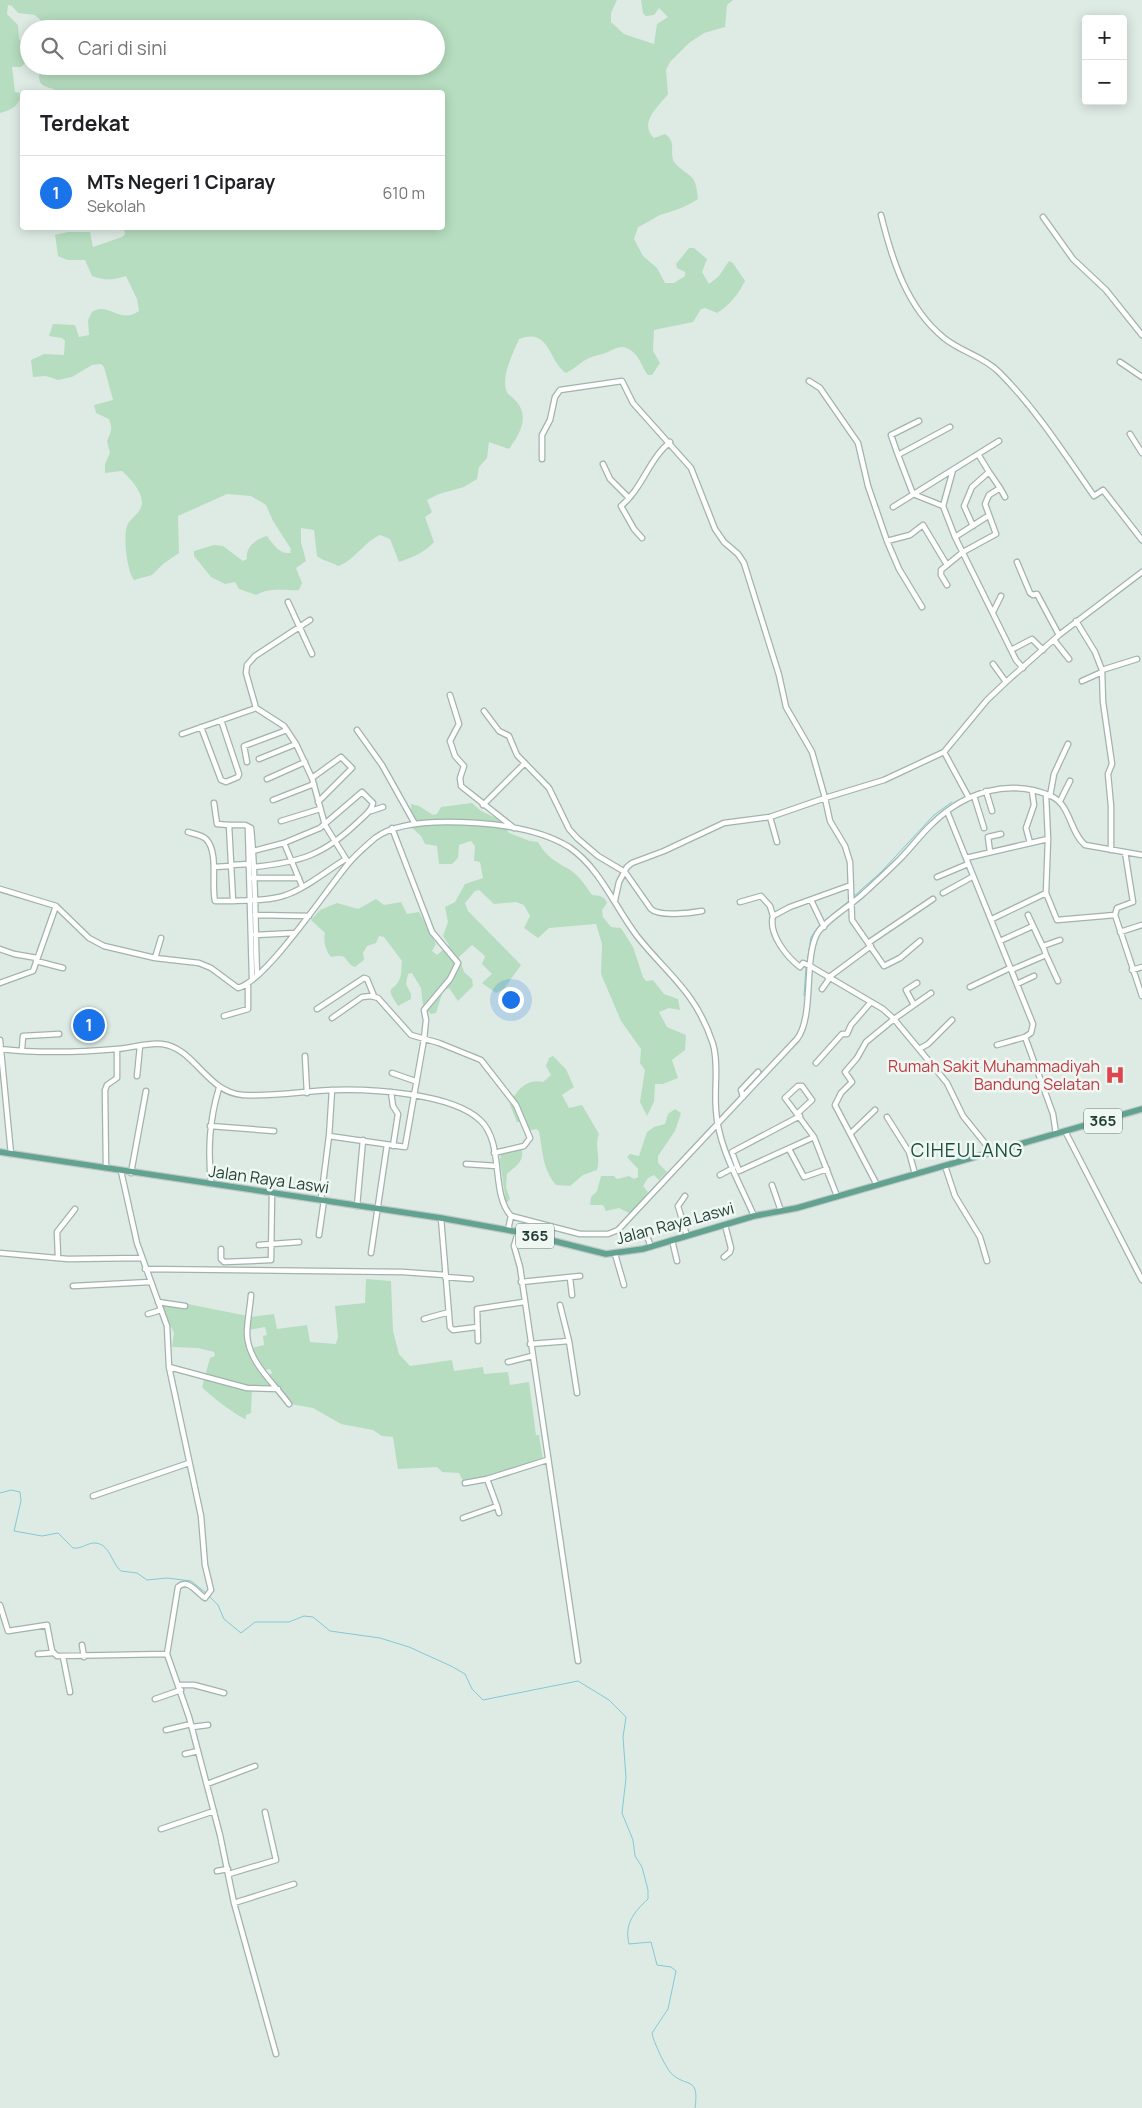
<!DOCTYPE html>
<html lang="id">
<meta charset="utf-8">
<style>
body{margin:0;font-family:Manrope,sans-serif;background:#f2f2f2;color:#202124}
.controls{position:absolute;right:15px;top:15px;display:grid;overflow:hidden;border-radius:5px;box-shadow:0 2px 12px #0003}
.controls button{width:45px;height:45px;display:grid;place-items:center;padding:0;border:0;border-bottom:1px solid #e0e0e0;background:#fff;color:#202124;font:25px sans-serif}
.you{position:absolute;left:510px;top:999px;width:18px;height:18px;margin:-12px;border:4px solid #fff;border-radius:50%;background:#1a73e8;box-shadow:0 0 0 8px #1a73e833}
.badge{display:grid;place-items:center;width:32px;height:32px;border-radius:50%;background:#1a73e8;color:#fff;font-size:16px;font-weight:700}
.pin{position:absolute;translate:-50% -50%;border:2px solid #fff;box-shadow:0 1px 5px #0006}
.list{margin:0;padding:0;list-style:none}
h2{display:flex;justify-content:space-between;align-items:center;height:65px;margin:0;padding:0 20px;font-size:21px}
h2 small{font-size:16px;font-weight:400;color:#757577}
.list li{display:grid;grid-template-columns:32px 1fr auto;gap:15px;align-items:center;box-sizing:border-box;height:75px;padding:0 20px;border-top:1px solid #e0e0e0}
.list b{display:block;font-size:19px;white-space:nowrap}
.list p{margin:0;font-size:16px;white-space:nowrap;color:#757577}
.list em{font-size:16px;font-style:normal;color:#757577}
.icon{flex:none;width:28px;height:28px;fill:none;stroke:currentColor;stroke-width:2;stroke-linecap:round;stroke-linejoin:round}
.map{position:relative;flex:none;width:1142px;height:2108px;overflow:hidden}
.search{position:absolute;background:#fff;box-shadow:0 2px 12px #0003;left:20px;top:20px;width:425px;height:55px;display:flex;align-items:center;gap:12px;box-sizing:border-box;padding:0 18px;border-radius:28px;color:#757577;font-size:19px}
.panel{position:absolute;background:#fff;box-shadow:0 2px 12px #0003;left:20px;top:90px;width:425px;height:140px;border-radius:5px}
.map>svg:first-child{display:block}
.green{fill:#b6ddbf}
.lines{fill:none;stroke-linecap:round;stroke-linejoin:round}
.stream{stroke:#83c9d3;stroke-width:1}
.minor-casing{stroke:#a1b3ac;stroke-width:7}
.major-casing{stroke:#c0c8c6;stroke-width:8}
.minor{stroke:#fff;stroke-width:4.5}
.major{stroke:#61a290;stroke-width:5.5}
.labels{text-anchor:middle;stroke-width:5;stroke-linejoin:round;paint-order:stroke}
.shield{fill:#eff7f3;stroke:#5d736d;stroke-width:1}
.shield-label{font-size:15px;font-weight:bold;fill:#1f3b33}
.health-label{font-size:16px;fill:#be3a42;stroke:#eff7f3;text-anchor:end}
.street-label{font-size:16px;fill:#1f3b33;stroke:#eff7f3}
.quarter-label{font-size:19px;letter-spacing:1px;fill:#1a4e40;stroke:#eff7f3}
</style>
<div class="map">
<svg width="1142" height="2108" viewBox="0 0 1142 2108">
<rect width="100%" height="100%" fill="#deebe5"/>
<!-- green -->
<path class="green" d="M 0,0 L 617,0 L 611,13 L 611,22 L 624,34 L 654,44 L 657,24 L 668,17 L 659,8 L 654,15 L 646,16 L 643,13 L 641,0 L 733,0 L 727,5 L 725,27 L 704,33 L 689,43 L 670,62 L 666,70 L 668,94 C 659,106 638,123 654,138 L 665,134 C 677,142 669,151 674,162 C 689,179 696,171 698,199 C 686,207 674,211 660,215 C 653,218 646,224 638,227 L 634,239 L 643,256 L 657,268 L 665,283 L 674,283 L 685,276 L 685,272 L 677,268 L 676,264 L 689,248 L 694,248 L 707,259 L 702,272 L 709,284 L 719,276 L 729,261 L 733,263 L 745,281 C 740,292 728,307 717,313 L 705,308 L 701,309 L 693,322 L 654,330 L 653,351 L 660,363 L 652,375 L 648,375 C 642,368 640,357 633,352 C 624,344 617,347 608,352 C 602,355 595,355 589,358 C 580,362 575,369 566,373 C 548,361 550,327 519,339 C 513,354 499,379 508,394 C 531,410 524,429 509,449 L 489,442 L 487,458 L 479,467 L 477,479 L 464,487 L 439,494 L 427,500 L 432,512 L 425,517 L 434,542 C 424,553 413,557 399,562 L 390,539 L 380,535 C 364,542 354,561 338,566 C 329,561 323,561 317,556 L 314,530 L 301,528 L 301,542 L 306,561 L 296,568 L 302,583 L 299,590 C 281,591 272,587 256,595 L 239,589 L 235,582 L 225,584 L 211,577 L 194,556 L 194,551 L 214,545 L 223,546 L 243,561 L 247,559 C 245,547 256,539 267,536 C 273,544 279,554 290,553 L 291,549 L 273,521 L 266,505 L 251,496 L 227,494 L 178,516 L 179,553 L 163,564 L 152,575 L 134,580 C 127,571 123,537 127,526 C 129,520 136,516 139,511 C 149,498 131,479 122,471 L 105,473 L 105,464 L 110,453 L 107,441 C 111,431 113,430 109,419 L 96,413 L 94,405 L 113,400 L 104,367 L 101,364 L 92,365 L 72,377 L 58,380 L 46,376 L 33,377 L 31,360 L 44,354 L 64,355 L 65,341 L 62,338 L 49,336 L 53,324 L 75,325 L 79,337 L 89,335 L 88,320 L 92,312 C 108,301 120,325 139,311 L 137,299 L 126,276 C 113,280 105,281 92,276 L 85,260 L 67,260 L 58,256 L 55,235 L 68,232 L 90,232 L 93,247 L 122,237 L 125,234 L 124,228 L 442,228 L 442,92 L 60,92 C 45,84 35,90 41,66 L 436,66 L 436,29 L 50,29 L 35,15 L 18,13 L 12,6 L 8,5 L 7,14 L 18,25 L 19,39 L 29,53 L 29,59 L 21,67 L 12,67 L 15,92 L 22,93 C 19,106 12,110 0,113 Z
M 472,803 L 481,811 L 498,819 L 509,833 L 530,841 L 538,842 C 545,855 554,861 567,868 C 577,873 586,886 592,895 C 599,896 604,895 607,903 L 602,910 L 603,917 L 611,927 L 621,928 L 633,947 L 643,977 L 646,981 L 653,980 L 664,994 L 678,999 L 680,1010 L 669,1008 L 659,1012 L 667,1027 L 686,1035 L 685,1050 L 672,1060 L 678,1078 L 663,1084 L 655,1084 L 654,1102 L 647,1116 L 640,1102 L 645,1070 L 640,1063 L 641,1049 L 621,1021 L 601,974 L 602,944 L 596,924 L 549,928 L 538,938 L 524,928 L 530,916 L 524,905 L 516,902 L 494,904 L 479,890 L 475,891 L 465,903 L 468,911 L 521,965 L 504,989 L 496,993 L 482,983 L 492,974 L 482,964 L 485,956 L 472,945 L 459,957 L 464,972 L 472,979 L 473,986 L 458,1001 L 449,988 L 443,991 L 436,1013 L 431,1014 L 423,1007 L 421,988 L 412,973 L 408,974 L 406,984 L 411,994 L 411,999 L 398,1006 C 383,983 394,994 400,978 C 402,973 401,966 402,961 L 384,937 L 379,936 L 376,943 L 367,946 L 363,953 L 364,960 L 355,967 C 342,961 350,953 331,957 C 326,952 323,940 325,933 L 311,920 L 320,910 L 337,903 L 358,909 L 376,899 L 384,905 L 401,902 L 407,914 L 419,912 L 436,944 L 432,951 L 437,955 L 449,945 L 443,936 L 448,922 L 445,907 L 455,902 L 465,884 L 483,878 L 480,862 L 474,861 L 475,846 L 471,841 L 459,845 L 458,858 L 452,864 L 439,864 L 437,846 L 425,844 L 421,836 L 412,828 L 411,804 L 419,806 L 433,815 L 437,814 L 441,807 Z
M 553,1056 L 566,1069 L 573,1085 L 574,1087 L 562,1095 L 569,1108 L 582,1105 L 599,1134 C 594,1146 601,1157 597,1170 L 583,1175 L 570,1186 L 556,1185 C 542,1168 543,1152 539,1131 L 536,1129 L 527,1131 L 523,1122 L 517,1122 L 510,1105 C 515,1091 527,1078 543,1082 L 551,1075 L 546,1066 L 549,1058 Z
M 675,1109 L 681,1113 L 675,1131 L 658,1156 L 658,1163 L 667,1172 L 659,1180 L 654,1175 L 648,1178 L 643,1186 L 648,1192 L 635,1210 L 629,1213 L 619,1208 L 606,1211 L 603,1205 L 590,1205 L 591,1197 L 597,1191 L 601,1176 L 614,1176 L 617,1179 L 629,1176 L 634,1179 L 638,1177 L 638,1169 L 627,1157 L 630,1154 L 639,1156 L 647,1132 L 654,1127 L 665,1124 L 668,1114 Z
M 521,1148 C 526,1161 515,1166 507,1174 L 506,1187 L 510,1199 L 506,1204 L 500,1160 L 501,1153 Z
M 366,1279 L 391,1281 L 393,1331 L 399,1354 L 410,1366 L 452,1360 L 454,1371 L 483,1367 L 484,1374 L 508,1372 L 510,1385 L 529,1382 L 536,1435 L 539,1435 L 543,1460 L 490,1477 L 463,1481 L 459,1473 L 442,1472 L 437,1467 L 398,1469 L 393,1437 L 382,1436 L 373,1430 L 341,1424 L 313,1408 L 291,1404 L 269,1375 L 272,1373 L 270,1369 L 265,1370 L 252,1348 L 264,1345 L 263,1336 L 267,1335 L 265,1327 L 249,1330 L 251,1317 L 274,1314 L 277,1329 L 307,1325 L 310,1342 L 336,1344 L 338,1337 L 335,1306 L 365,1303 Z
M 157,1298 L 248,1316 L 250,1353 L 273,1387 L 252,1387 L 251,1413 L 246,1415 L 246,1419 C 238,1417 208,1394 202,1387 L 210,1358 L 215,1356 L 214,1352 L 198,1348 L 172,1347 L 174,1333 Z"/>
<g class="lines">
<!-- stream -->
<path class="stream" d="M 853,897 L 881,872 L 934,815 L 952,802
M 824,921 L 850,900
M 807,963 L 811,937 L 821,923
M 804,996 L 806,967
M 0,1493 L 11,1490 L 20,1492 L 21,1501 L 14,1531 L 42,1536 L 58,1533 L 73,1548 C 81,1549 86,1544 93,1543 C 110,1542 111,1563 121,1571 L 137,1573 L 147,1580 L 167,1578 L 191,1581 L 206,1593
M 209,1596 L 218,1605 L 224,1619 L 241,1633 L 255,1622 L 289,1622 L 304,1616 L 313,1617 L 330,1631 L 380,1638 L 409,1647 L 451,1666 L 465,1674 L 472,1689 L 483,1700 L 578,1681 L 609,1700 L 626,1717 L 623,1737 L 626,1778 L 622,1813 L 633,1840 L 635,1856 L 642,1867 L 648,1890 L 648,1899 C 634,1912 624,1924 629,1944 L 651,1942 L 657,1965 L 671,1967 L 676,1971 L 668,2009 L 652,2033 C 653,2041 665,2066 670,2072 C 685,2089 700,2074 695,2108"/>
<defs>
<path id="minor" d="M 881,215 C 892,260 907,308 944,338 C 961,352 983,356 999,372 C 1036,409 1064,453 1094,496 L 1103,490 L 1142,540
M 1043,217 L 1073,259 L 1106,290 L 1142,335
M 1120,362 L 1142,377
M 809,381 L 820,388 L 858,443 L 868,486 L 887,541 L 910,535 L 923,525 L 947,565
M 1130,434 L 1142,453
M 898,455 L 891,435 L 919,421
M 542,459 L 542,435 L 550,420 L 555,397 L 560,390 L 622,381 L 633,403 L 691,468 L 715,529 L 724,542 L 738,554 L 744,563 L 779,675 L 786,707 L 812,752 L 825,798 L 884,780 L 944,752 L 969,798
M 603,464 L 610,479 L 629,498
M 953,470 L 943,506 L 955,537 L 1016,660 L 1023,668
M 1000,488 L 1005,497
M 943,506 L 913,494 L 898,455 L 950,427
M 893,507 L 999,441
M 973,526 L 964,506 L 972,487 L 989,472 L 978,454
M 955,537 L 988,516
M 642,538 L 634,529 L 621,506 C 642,489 649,459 670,442
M 887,541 L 899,569 L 922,607
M 1017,562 L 1030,593 L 1033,595 L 1037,594 L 1059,635
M 947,585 L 941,575 L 941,570 L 963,552 L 996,534 L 985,504 L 989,495 L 1000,488 L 989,472
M 288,602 L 312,654
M 993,612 L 1001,596
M 310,620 L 255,656 L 247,665 L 246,673 L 256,708 L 284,726 L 296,744 L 312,778 L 325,825 L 346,859
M 1076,621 L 1095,652 L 1102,670 L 1103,702 L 1112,764 L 1108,774 L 1111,806 L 1111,850
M 1054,640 L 1069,659
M 1011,650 L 1032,639 L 1043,650
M 993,664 L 1006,682
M 1102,670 L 1137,659
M 1082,681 L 1102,672
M 450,695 L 459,724 L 450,741 L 455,756 L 464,766 L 460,778 L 461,786 L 514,828
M 484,711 L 499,731 L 509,736 L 517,755 L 549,788 L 569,829 L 577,838 L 598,856 L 625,872 L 651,909 C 659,917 691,913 702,911
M 201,727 L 221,780 L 226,782 L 238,777 L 239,774 L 221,720
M 357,730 L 382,765 L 415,824
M 182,734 L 256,708
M 944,752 L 987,700 L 1006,682 L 1059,635 L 1142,572
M 259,759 L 296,744
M 247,762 L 244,746 L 287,730
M 312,778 L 341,757 L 352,768 L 318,802
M 267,779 L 305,762
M 986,791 L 992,811
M 974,796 L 984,828
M 1050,796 L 1054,774 L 1068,744
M 273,800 L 314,784
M 1060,801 L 1070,781
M 214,803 L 217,824 L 229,825
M 483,805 L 525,763
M 371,811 L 383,807
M 947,811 L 1033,1024 L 1031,1033 L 1025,1037 L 1053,1114 L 1056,1134
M 770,817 L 777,842
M 281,821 L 320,809
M 248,829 L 252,980
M 188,832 C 194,834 202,835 206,839 C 219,852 211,885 215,901 L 233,901
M 284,843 L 302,886
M 1030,843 L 1026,828 L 1034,805 L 1032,791
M 253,851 L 284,843 L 320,828 L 362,792 L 373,803 C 372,811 364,816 359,821 C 324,855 301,862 254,867
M 990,852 L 988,837 L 1001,834
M 1125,852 L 1133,902 L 1117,908 L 1115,915 L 1142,996
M 966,858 L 1048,839
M 231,865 L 249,864
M 214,867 L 231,866
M 937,877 L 968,864
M 251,878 L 299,878
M 851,885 L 790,907 L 773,916 C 768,934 787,957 800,967 L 803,963 L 810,966 L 883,1009 L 894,1019 L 947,1083 L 963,1116 L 992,1152
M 0,889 L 56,906 L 89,938 L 104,946 L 155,958 L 199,963 L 211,968 L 238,988 C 266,981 327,889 348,864 C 356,854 366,846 375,838 C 398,820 448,821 477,823 C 506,825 543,831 569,847 C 601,869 614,906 637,936 C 668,975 696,992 713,1044 C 719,1065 714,1089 716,1110 C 718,1147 740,1183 754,1216
M 943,893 L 972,877
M 1046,893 L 1057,920 L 1115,915
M 615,900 L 619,882 L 627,867 L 632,863 L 664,851 L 724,823 L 770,817 L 825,798 L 830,821 L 845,846 L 850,862 L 852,920 L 884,966 L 900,958 L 920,941
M 811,900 L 824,927
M 740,902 L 761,896 L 770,906 L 773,916
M 255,915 L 309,916
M 1028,915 L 1043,947
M 992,919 L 1046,893 L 1048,839 L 1046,795
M 1120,932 L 1142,925
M 255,935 L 295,933
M 1000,941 L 1033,926
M 868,943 L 933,899
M 0,949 L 14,954 L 37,958
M 1046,955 L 1043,946 L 1060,940
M 155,958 L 161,938
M 36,961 L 63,968
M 1011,970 L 1046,955 L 1058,981
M 1132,970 L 1142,967
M 257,975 C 255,927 256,877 251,828 L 245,825 L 229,825 L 233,901 C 250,900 270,901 286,895 C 307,888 327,870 346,859 L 349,862
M 828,978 L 871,946
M 0,983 L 33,971 L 56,906
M 1017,984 L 1034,976
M 970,987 L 1010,968
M 822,989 L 829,979
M 914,1005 L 906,990 L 917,983
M 317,1009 L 364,978 L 367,979 L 374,996
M 224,1016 L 248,1009 L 248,983
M 332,1018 L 362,997 L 371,996 L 378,998 L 411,1035 L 439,1043 L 481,1060 L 516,1105 L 530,1138 L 524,1146 L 494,1153
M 0,1040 L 11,1154
M 997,1045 L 1025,1037
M 0,1049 C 35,1053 82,1052 117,1049 C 132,1048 148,1042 162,1044 C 195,1048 206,1092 243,1095 C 274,1097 304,1091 334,1090 C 372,1089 451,1093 480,1120 C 505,1143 490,1193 511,1216 L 580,1234 L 608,1234 L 618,1230 L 797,1039 C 814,1017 804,963 816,936 C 821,923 853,904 864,893 C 876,882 888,871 900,859 C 911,848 921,834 933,823 C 965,792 1009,778 1051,796 C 1071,805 1069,831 1085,845 L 1142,855
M 22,1049 L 23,1036 L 59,1034
M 919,1049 L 928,1044 L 952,1020
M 305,1056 L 307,1093
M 816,1063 L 842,1034 L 847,1034 L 851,1025 L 871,1002
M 392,1073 L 415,1081
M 137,1076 L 140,1046
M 391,1092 L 393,1106 L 398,1114 L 393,1146
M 743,1097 L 741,1090 L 758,1072
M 798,1113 L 812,1100 L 802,1086 L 798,1086 L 785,1098 L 814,1137 L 837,1196
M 800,1116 L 732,1152 L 739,1171 L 814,1137
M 887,1117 L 909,1152 L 915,1174
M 210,1126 L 274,1131
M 1065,1131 L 1142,1280
M 851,1133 L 875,1110
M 329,1137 L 332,1090
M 789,1149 L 804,1177 L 827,1169
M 466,1164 L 497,1166
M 945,1166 L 955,1196 L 980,1237 L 987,1261
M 106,1168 L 105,1090 L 107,1085 L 117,1078 L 117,1049
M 121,1171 L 137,1243 L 167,1326 L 169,1367 L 201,1516 L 205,1565 L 211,1590 L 205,1598 C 196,1592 188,1578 178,1587 L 167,1654 L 189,1717 L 220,1835 L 234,1903 L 276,2054
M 131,1173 L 146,1091
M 720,1175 L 733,1168
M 211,1184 C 208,1150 209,1121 219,1088
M 772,1185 L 781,1211
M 877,1185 L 835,1105 L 841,1093 L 852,1082 L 845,1072 L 857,1058 L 866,1042 L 894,1019 L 931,993
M 685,1196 L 678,1206 L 687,1236
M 321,1199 L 329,1136 L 405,1147 L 424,1039 L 426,1020 L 424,1010 L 450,979 L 458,963 L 432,932 L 392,828
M 357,1206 L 363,1140
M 441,1218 L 450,1327 L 453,1330 L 477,1327
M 508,1230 L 511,1216
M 518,1232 L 514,1246 L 520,1267 L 578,1661
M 319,1235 L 324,1200
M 647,1236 L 651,1247
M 672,1240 L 677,1261
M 259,1245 L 299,1242
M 221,1249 L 221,1259 L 224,1262 L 271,1260 L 272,1192
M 0,1253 L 68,1259 L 141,1258
M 371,1253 L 387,1145
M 615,1254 L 624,1285
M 58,1257 L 57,1232 L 75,1209
M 724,1257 L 730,1252 L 731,1248 L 725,1225
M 145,1269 L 403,1272 L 445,1275
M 445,1277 L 471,1279
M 570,1278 L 572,1295
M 521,1282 L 580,1276
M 73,1286 L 150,1282
M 251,1295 C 250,1308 247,1322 247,1334 C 248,1362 274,1383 289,1404
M 158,1302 L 185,1306
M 560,1305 L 569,1341
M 148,1314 L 161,1310
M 424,1319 L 449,1312
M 478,1341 L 477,1309 L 524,1302
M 530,1344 L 569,1341 L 577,1393
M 508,1362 L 532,1356
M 169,1367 L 247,1388 L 278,1389
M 465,1483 L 487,1479
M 93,1496 L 189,1463
M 497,1506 L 499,1513
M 463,1518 L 497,1506 L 487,1479 L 547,1460
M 0,1605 L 8,1631 L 47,1625 L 52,1651 L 57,1656 L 167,1654
M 82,1645 L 84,1657
M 38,1654 L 53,1653
M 63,1657 L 70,1692
M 179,1685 L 194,1685 L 224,1693
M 155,1699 L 181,1690
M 192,1727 L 208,1725
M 166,1730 L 191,1724
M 185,1754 L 198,1751
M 207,1784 L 255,1766
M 161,1829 L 214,1811
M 217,1871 L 228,1869
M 229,1874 L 276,1860 L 265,1812
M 234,1903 L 294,1884"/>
<path id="major" d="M 0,1152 L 441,1218 L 518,1232 L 606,1254 L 643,1249 L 754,1216 L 797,1208 L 1142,1109"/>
</defs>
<!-- minor casing -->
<use href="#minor" class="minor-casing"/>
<!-- major casing -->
<use href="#major" class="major-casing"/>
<!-- minor -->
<use href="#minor" class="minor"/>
<!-- major -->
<use href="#major" class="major"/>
</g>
<!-- icons -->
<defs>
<symbol id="hospital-bare" viewBox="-9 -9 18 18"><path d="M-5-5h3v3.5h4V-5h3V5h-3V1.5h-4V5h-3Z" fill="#e0444e" stroke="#eff7f3" stroke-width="2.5" paint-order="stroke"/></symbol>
</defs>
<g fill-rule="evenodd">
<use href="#hospital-bare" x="1101" y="1061" width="28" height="28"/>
</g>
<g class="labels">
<!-- shield labels -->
<g class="shield">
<rect x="1084" y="1108.5" width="38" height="25" rx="4"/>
<rect x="516" y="1223.5" width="38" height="25" rx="4"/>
</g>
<g class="shield-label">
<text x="1103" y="1126">365</text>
<text x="535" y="1241">365</text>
</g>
<!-- health labels -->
<g class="health-label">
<text x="1100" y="1072">Rumah Sakit Muhammadiyah<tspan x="1100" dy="18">Bandung Selatan</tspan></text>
</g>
<!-- street labels -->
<g class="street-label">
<text transform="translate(269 1179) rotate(8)" y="6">Jalan Raya Laswi</text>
<text transform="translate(675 1223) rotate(-15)" y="6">Jalan Raya Laswi</text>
</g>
<!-- quarter labels -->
<g class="quarter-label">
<text x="967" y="1157">CIHEULANG</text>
</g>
</g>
</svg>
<div class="controls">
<button>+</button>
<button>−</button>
</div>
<div class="you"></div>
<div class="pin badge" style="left:89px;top:1025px">1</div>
<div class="search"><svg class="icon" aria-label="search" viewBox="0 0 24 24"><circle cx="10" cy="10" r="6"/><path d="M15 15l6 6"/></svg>Cari di sini</div>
<section class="panel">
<h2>Terdekat<small></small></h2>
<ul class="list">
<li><span class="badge">1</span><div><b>MTs Negeri 1 Ciparay</b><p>Sekolah</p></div><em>610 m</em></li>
</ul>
</section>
</div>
